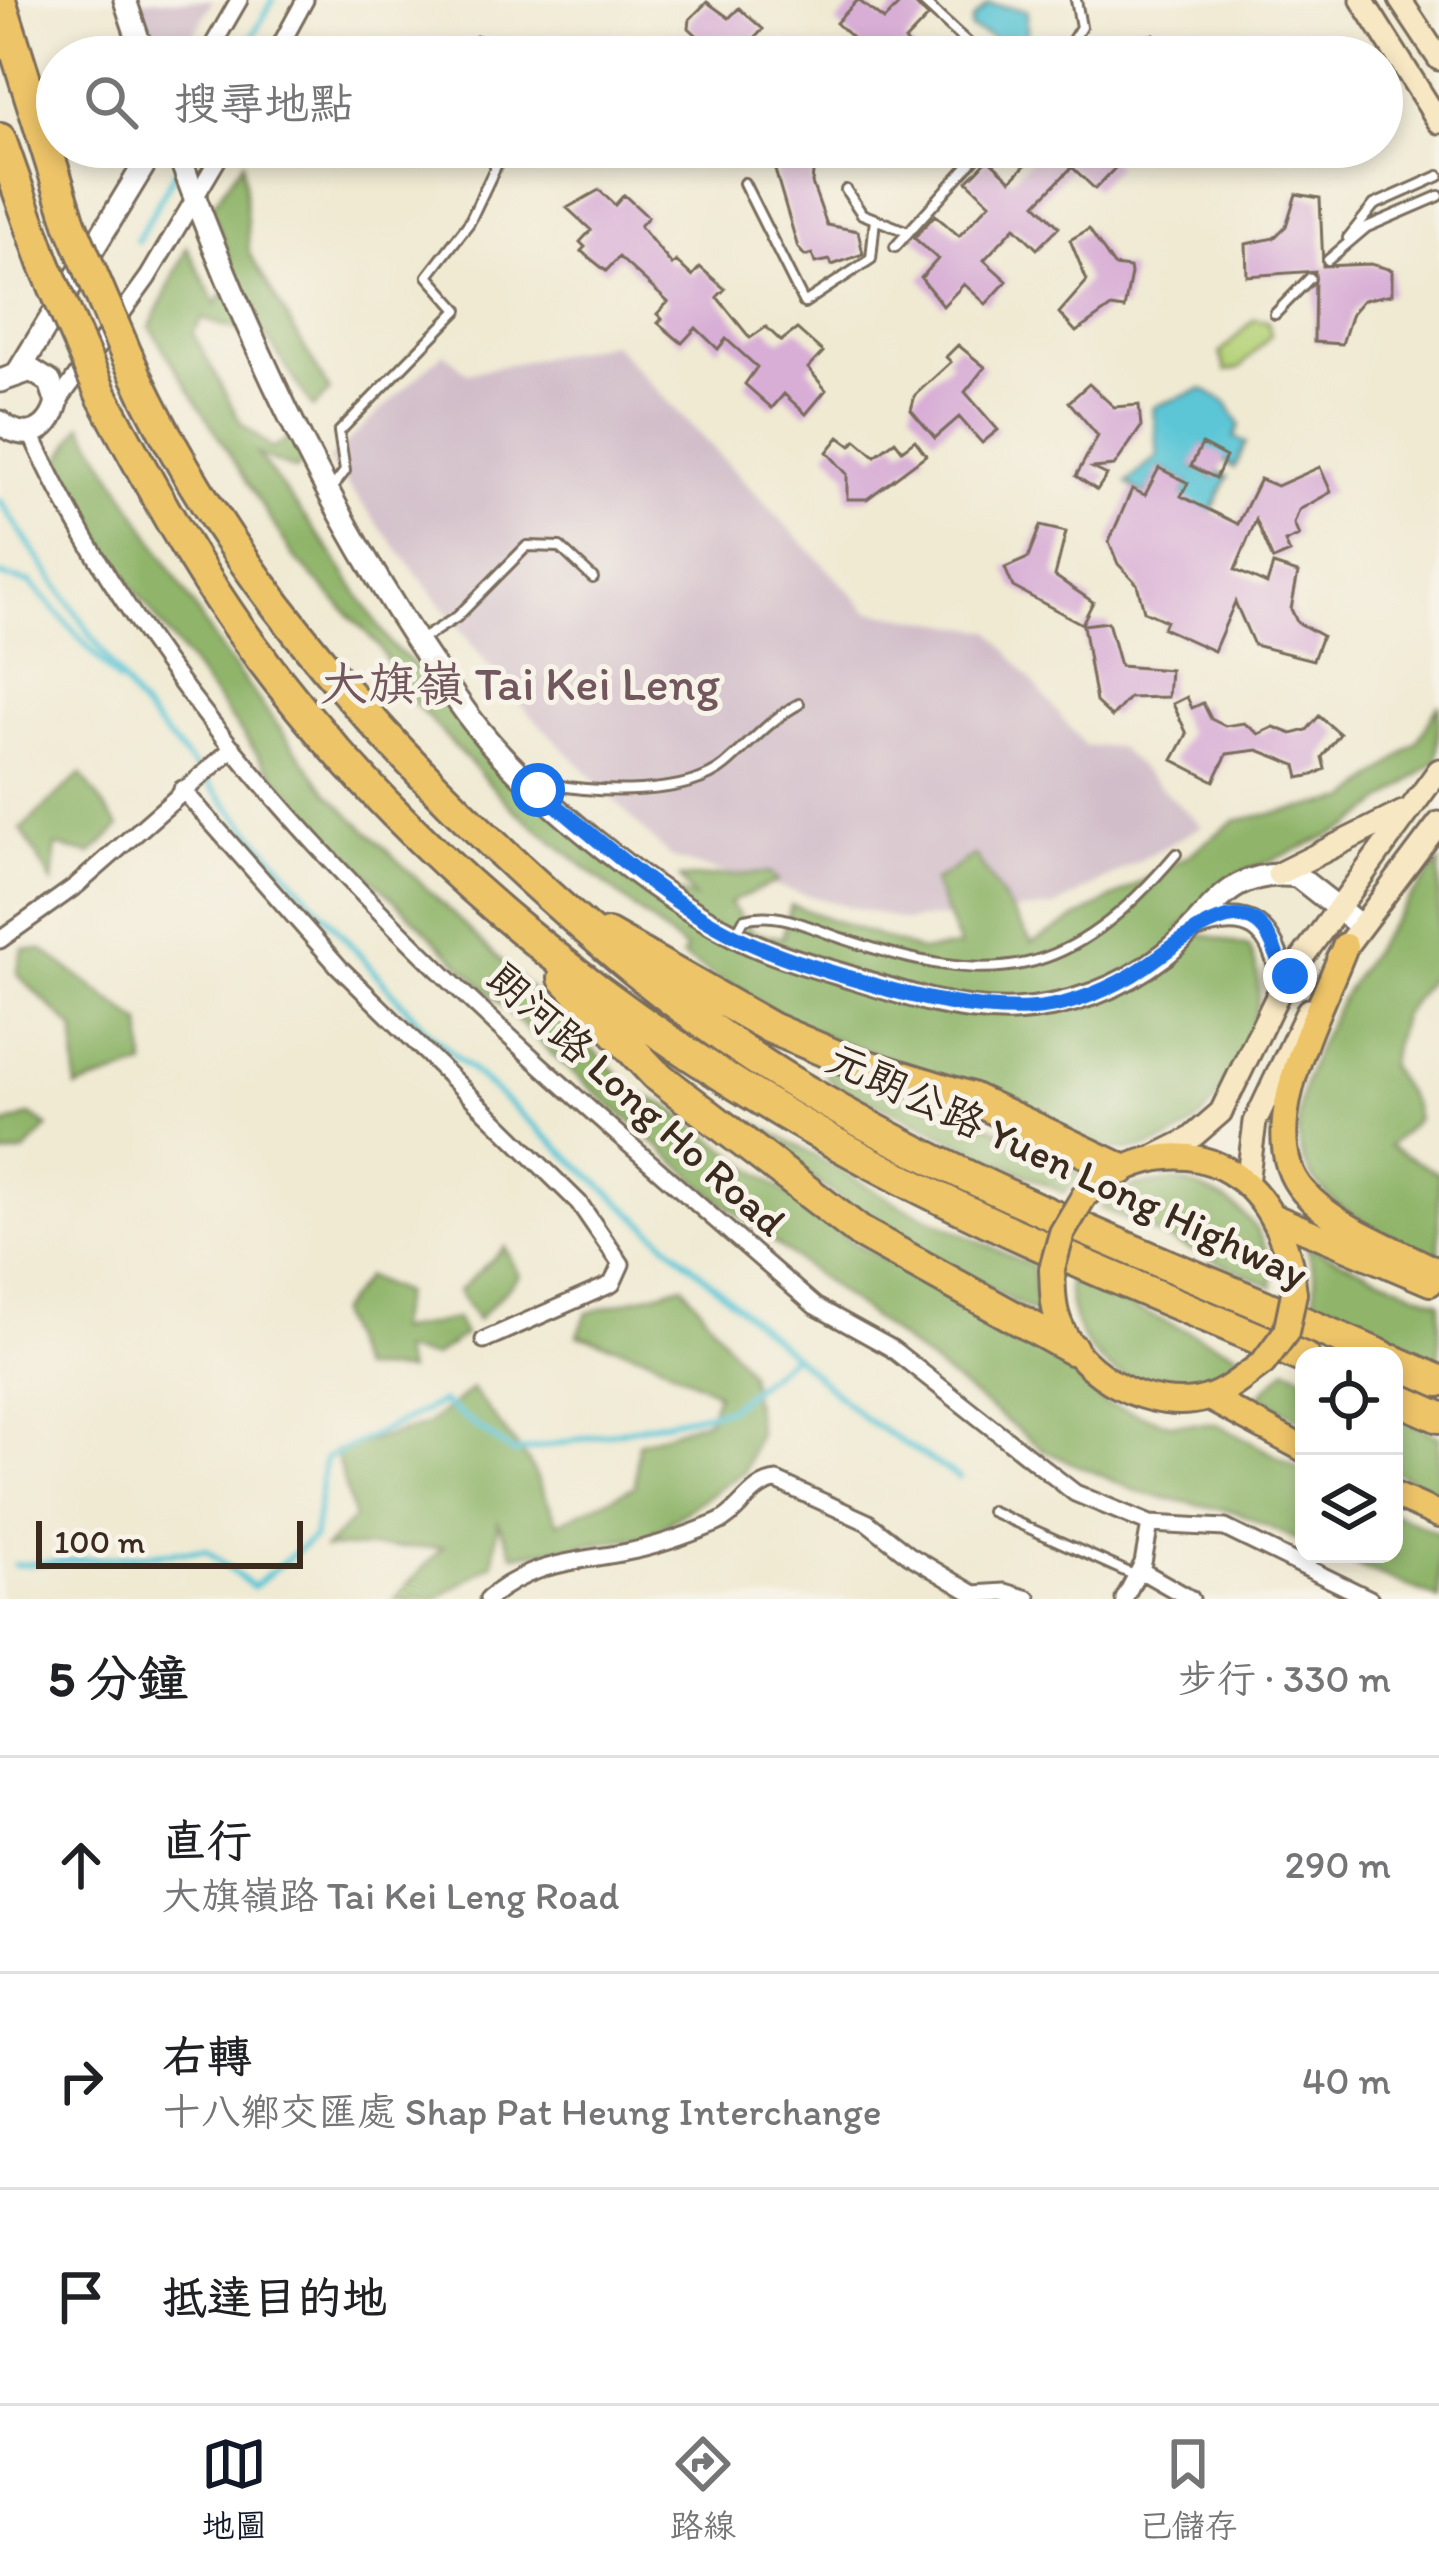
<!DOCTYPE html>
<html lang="zh-TW">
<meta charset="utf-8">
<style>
body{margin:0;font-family:Itim,"LXGW WenKai TC",sans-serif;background:#f2f2f2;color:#202124}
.controls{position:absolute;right:36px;bottom:36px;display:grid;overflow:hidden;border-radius:24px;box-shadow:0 6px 18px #0003}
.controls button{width:108px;height:108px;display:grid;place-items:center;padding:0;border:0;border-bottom:3px solid #e0e0e0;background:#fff;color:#202124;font:60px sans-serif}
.scale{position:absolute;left:36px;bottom:30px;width:267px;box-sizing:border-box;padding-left:12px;border:6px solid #3b2a1e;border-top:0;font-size:33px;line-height:42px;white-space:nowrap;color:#3b2a1e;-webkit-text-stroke:9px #f7f3e8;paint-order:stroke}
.stop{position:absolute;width:36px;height:36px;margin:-27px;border:9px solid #1a73e8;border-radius:50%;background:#fff}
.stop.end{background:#1a73e8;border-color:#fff;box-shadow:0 3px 12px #0008}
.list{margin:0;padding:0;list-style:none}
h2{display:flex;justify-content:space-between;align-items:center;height:156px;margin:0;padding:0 48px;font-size:51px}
h2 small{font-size:39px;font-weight:400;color:#757577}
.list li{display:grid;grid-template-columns:78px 1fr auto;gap:36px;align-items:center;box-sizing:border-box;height:216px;padding:0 48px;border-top:3px solid #e0e0e0}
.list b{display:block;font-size:45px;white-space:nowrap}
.list p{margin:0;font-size:39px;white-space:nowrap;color:#757577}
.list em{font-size:39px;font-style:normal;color:#757577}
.icon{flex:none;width:66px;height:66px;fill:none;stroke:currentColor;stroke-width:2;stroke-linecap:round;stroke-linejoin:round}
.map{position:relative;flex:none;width:1439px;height:1599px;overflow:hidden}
.search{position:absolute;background:#fff;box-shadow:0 6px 18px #0003;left:36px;right:36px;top:36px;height:132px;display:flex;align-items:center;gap:30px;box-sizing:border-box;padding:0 42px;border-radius:66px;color:#757577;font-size:45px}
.sheet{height:804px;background:#fff}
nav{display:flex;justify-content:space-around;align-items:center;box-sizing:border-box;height:168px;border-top:3px solid #e0e0e0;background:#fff;font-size:33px;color:#757577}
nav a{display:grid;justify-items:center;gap:6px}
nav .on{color:#111827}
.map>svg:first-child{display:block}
.industrial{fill:#d1bdc9}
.green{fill:#b5d37a;stroke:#787e4c;stroke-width:3}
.forest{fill:#90b56a;stroke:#667044;stroke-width:3}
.water{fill:#5cc6d6;stroke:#4c787a;stroke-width:3}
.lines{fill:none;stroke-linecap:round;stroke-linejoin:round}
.stream{stroke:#5cc6d6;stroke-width:6}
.building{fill:#d8aed6}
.service-casing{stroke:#7a6d5d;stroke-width:14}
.minor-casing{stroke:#7a6d5d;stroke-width:21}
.tertiary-casing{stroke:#7a6d5d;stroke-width:27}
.secondary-casing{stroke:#7a6d5d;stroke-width:27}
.primary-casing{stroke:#7a6d5d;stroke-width:30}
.motorway-casing{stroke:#7a6d5d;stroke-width:36}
.service{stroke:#fff;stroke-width:8}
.minor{stroke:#fff;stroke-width:15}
.tertiary{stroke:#fff;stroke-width:21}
.secondary{stroke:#f8e7c3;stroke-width:21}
.primary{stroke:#eec469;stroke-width:24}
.motorway{stroke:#eec469;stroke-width:30}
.primary-bridge-casing{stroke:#7a6d5d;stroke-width:30;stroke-linecap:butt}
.motorway-bridge-casing{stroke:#7a6d5d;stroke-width:36;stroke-linecap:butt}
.primary-bridge{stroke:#eec469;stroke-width:24}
.motorway-bridge{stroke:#eec469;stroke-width:30}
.route{stroke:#1a73e8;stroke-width:15}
.labels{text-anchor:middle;stroke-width:10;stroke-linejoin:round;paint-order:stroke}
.street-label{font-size:42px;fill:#3b2a1e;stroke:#f7f3e8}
.quarter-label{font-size:48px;fill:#72585e;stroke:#f7f3e8}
</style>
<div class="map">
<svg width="1439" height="1599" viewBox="0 0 1439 1599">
<rect width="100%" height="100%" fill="#f7f3e8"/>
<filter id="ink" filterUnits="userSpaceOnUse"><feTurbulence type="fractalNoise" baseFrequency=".00833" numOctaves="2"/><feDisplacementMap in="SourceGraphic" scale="24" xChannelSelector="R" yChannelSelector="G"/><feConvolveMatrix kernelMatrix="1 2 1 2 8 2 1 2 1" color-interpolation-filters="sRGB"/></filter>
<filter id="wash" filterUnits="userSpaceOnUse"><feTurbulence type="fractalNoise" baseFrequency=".004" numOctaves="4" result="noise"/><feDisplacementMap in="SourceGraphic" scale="48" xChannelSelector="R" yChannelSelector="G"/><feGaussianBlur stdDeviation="2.7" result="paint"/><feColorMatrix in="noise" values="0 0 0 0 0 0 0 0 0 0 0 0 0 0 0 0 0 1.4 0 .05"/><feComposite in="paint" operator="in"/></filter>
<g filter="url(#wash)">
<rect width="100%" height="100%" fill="#f0ead3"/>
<!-- industrial -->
<path class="industrial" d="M 138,0 L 212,0 L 183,57 L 157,57 Z
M 612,343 L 868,611 L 991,631 L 1085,746 L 1118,747 L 1202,826 L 1055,907 L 905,921 L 672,859 L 513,697 L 328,460 L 444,352 L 467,373 Z"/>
<!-- green -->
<path class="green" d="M 1254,319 L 1268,321 L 1271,335 L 1240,368 L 1226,371 L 1220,354 Z"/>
<!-- forest -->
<path class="forest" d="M 243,162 L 249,253 L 330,391 L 313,408 L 268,339 L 202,319 L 193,333 L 241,423 L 272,449 L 297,432 L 314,451 L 295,470 L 257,454 L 331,552 L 391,645 L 437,684 L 484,759 L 638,880 L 694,898 L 680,878 L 770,873 L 778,881 L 729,903 L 753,932 L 782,938 L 791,905 L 920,951 L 960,947 L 933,882 L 975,855 L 1032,943 L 1189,855 L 1234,821 L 1350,799 L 1417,742 L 1439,704 L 1437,760 L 1350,827 L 1221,882 L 1180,928 L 1249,947 C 1270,990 1253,1026 1234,1068 C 1214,1114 1178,1149 1124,1150 C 1082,1151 1053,1118 1017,1103 C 954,1077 889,1061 826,1036 C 775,1016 729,985 682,956 L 686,950 L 512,808 L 407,695 L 378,645 L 294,557 L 150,327 L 187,247 L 216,304 L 235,276 L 211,207 Z
M 82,425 L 220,649 L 329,794 L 639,1094 L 668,1106 L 851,1241 L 1052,1354 L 1104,1403 L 1170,1424 L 1217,1424 L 1304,1471 L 1304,1543 L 1236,1512 L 1141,1493 L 1045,1451 L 726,1205 L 553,1055 L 324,831 L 265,764 L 112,559 L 60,460 Z
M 81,774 L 119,827 L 91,854 L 56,846 L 52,882 L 21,829 Z
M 1439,863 L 1439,965 L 1402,1016 L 1389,1066 L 1413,1103 L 1417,1119 L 1389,1146 L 1439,1174 L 1439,1262 C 1400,1239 1343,1218 1315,1181 C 1252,1098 1385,927 1439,863 Z
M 23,949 L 43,950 L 142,1024 L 145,1066 L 76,1088 L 75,1030 L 17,974 Z
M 820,1064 L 998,1129 L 1082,1174 L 1064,1193 L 830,1081 Z
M 31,1115 L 48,1127 L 24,1152 L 0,1156 L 0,1126 Z
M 757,1123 L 900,1205 L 1032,1266 L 1038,1315 L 881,1229 L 738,1124 Z
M 1173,1181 C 1231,1192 1271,1225 1273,1287 L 1100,1208 L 1134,1186 Z
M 1307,1246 L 1439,1302 L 1439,1360 L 1315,1304 L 1315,1276 Z
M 505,1247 L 519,1276 L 477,1320 L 458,1291 Z
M 366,1277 L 403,1293 L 395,1331 L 456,1319 L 464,1335 L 433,1357 L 400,1351 L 407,1371 L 359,1370 L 337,1313 Z
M 1068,1280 L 1245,1356 C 1169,1416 1071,1382 1068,1280 Z
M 683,1285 L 749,1373 L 758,1432 L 744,1472 L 648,1536 L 514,1555 L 498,1522 L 493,1564 L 436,1599 L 394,1599 L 443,1547 L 325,1548 L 354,1518 L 335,1451 L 427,1425 L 472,1389 L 529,1462 L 558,1523 L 635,1486 L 638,1443 L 709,1419 L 717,1393 L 647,1356 L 578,1335 L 587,1313 Z
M 1287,1368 L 1304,1375 L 1304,1422 L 1259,1396 Z
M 1394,1416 L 1439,1436 L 1439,1492 L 1394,1471 Z
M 1394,1513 L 1439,1534 L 1439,1599 L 1329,1554 L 1394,1554 Z"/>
<!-- water -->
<path class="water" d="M 988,4 L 1027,10 L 1027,46 L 1020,57 L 1000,56 L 992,37 L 971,29 L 972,20 Z
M 1203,389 L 1227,403 L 1240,425 L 1234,437 L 1246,443 L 1234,468 L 1203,445 L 1192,466 L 1215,478 L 1218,472 L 1228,477 L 1207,520 L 1181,496 L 1188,483 L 1160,468 L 1145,495 L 1127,483 L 1158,456 L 1153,407 Z"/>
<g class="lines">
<!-- stream -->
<path class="stream" d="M 241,57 L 273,0
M 137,241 L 176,171
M 0,501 L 136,701 L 426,1030 L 865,1419 L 959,1478
M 0,575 L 31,583 L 119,682
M 15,1565 L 206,1550 L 253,1587 L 314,1537 L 325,1459 L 442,1402 L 514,1453 L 728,1409 L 793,1355"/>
</g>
<g id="blocks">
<!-- building -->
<path class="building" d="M 858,0 L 884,20 L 903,0 L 911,0 L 928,17 L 905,41 L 922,57 L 849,57 L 860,45 L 836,23 Z
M 707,2 L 729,18 L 739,8 L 763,29 L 752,41 L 768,57 L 689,57 L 704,42 L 689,28 L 690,19 Z
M 1154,34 L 1159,57 L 1134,57 L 1130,39 Z
M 788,147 L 845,147 L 814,162 L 812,183 L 827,225 L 858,231 L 863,254 L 832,265 L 830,260 L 815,263 L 812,254 L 805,256 L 798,248 L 775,170 L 780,168 L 775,154 Z
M 1043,147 L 1097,147 L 1117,166 L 1095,189 L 1072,167 L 1036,204 L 1059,227 L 1037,249 L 1015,227 L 984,260 L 1007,281 L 986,304 L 964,284 L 943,306 L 921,278 L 938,259 L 914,238 L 935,215 L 959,236 L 990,203 L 967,181 L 979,169 L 988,159 L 1011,180 Z
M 599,190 L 615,205 L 624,195 L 648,217 L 640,226 L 672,265 L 676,261 L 692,276 L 700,267 L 725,289 L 717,297 L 750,338 L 766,327 L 781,341 L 797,329 L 823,352 L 808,368 L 826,390 L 806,414 L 784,394 L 772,408 L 745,384 L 757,367 L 726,339 L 718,349 L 696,328 L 682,343 L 677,339 L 658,323 L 662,319 L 657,314 L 668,302 L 619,257 L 606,271 L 581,251 L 585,247 L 580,242 L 591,230 L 567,208 Z
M 1296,194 L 1320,198 L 1323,266 L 1371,264 L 1392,270 L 1392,294 L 1363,300 L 1352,313 L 1342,344 L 1314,342 L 1315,271 L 1247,276 L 1246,244 L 1274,238 L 1286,226 Z
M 1089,229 L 1114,266 L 1130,268 L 1131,274 L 1124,309 L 1111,307 L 1076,332 L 1059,313 L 1087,281 L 1070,240 Z
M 958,345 L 985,367 L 965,392 L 998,430 L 982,443 L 959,417 L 935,438 L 911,410 L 915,395 L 951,362 L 946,357 Z
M 1089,384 L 1114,407 L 1139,405 L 1141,427 L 1114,466 L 1093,468 L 1107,475 L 1097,490 L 1076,476 L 1098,436 L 1069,402 Z
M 839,437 L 851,446 L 856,440 L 875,456 L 895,441 L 902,450 L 915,440 L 926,455 L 867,499 L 847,499 L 847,474 L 827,452 Z
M 1202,444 L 1226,457 L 1216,478 L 1191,466 Z
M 1320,467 L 1331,492 L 1299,510 L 1294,524 L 1299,536 L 1285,542 L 1290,553 L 1273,560 L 1256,520 L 1235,570 L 1267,584 L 1273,565 L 1298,573 L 1291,609 L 1297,622 L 1322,636 L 1313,660 L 1254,645 L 1235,602 L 1214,651 L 1163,628 L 1166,621 L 1144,611 L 1137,584 L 1118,564 L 1109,542 L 1132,489 L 1145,495 L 1159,468 L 1188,483 L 1181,496 L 1238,524 L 1260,479 L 1277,486 Z
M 1040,526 L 1066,532 L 1055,576 L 1093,602 L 1082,624 L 1013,587 L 1005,568 L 1028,558 Z
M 1108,622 L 1120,666 L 1170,670 L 1168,697 L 1129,698 L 1112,717 L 1096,702 L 1083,625 Z
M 1187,697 L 1192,708 L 1203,703 L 1211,719 L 1225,726 L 1244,723 L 1259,734 L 1274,727 L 1292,734 L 1307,730 L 1319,716 L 1340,734 L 1322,757 L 1325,769 L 1313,775 L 1299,778 L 1296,765 L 1258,750 L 1227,754 L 1214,781 L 1173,760 L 1187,734 L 1173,704 Z"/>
</g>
</g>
<g filter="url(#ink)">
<use href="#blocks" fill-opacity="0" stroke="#7a6d5d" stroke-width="3"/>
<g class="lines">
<defs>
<path id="service" d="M 921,0 L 983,57
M 478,41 L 484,57
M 1062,57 L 1081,27 L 1076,0
M 744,183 L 804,303 L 871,259 L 875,219
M 846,190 L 862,214 L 908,232
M 1348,238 L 1374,205 L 1439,176
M 895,247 L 985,147
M 1328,260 L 1367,227 L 1439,196
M 1275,314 L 1310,278
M 332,488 L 345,471 L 339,432 L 458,310 L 428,276 L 469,223 L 505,147
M 422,639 L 457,617 L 527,546 L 560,547 L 593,578
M 539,789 L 549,784 C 596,793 687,797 725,765 C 751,743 769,720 799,704
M 736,934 L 744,919 C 779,910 807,927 841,938 C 996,990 1068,981 1176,854
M 991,1511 L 1136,1576"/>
<path id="minor" d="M 206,57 L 239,0
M 274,57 L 305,0
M 57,403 L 148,277 L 225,147
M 31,434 C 193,786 529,1056 815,1306 L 891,1348 L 1075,1493 L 1150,1524 L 1225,1528 L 1370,1599
M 182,789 L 339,967 L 579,1203 L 621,1264 L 612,1284 L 484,1340
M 0,940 L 77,885 L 233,748
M 1140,1570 L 1191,1599
M 488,1599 C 531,1562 575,1562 627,1552 C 658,1546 688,1535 717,1523 C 739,1514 751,1483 777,1481 L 867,1522 L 909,1555 L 974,1594 L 1005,1592 L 1028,1599
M 1124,1599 L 1143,1563 L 1150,1524"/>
<path id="tertiary" d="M 125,0 L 144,57
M 176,147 C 249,348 343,545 470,718 C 526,793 652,893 735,936 C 770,954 809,965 846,976 C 900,993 957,1012 1014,1010 C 1069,1007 1121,988 1165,954 C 1213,916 1224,867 1297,876 L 1358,924
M 20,369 L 155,147
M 0,381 L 31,370 L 50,382 L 57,403 C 49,433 24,443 0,422
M 1194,927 C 1249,908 1274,925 1283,984"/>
<path id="secondary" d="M 1362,0 L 1439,122
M 1400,0 L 1439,59
M 1278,874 L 1403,812
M 1338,957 L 1439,823
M 1156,1156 L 1190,1139 L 1221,1112 L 1283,984 L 1439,770
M 1247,1183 L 1255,1122 L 1308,1010"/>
<path id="primary" d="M 1345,946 C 1321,1010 1251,1132 1303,1191 C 1335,1228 1397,1249 1439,1272
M 1084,1196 C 1182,1111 1284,1172 1294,1293
M 1277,1218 L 1430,1283
M 1052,1269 C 1053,1288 1052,1307 1060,1325 C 1080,1376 1153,1415 1207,1398 C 1227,1392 1246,1375 1263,1363
M 1209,1398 L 1304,1449
M 1394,1495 L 1439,1515"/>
<path id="motorway" d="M 0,0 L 70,223
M 0,139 L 44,263
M 127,356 C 217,558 366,728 527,876 C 624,965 707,1034 822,1100 C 999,1202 1195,1274 1382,1356
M 102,396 C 147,479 191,562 246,638 C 406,859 627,1031 866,1160 C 1006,1236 1158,1295 1304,1358
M 608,935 L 771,1028 L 839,1057 L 971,1098 L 1121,1169
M 564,978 L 655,1074 L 860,1232 L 1072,1349
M 1394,1361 L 1439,1381
M 1394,1397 L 1439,1417"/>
</defs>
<!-- service casing -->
<use href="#service" class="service-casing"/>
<!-- minor casing -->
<use href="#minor" class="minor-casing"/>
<!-- tertiary casing -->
<use href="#tertiary" class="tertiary-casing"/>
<!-- secondary casing -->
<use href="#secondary" class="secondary-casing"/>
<!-- primary casing -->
<use href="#primary" class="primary-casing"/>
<!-- motorway casing -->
<use href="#motorway" class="motorway-casing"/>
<!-- service -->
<use href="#service" class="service"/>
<!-- minor -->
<use href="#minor" class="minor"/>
<!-- tertiary -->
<use href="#tertiary" class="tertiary"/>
<!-- secondary -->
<use href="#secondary" class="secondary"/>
<!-- primary -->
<use href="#primary" class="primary"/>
<!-- motorway -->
<use href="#motorway" class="motorway"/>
<defs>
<path id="primary-bridge" d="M 1052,1269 L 1062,1233 L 1084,1196
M 1263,1363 L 1286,1332 L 1294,1293"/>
<path id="motorway-bridge" d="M 70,223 L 127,356
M 44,263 L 102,396"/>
</defs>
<!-- primary-bridge casing -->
<use href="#primary-bridge" class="primary-bridge-casing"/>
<!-- motorway-bridge casing -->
<use href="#motorway-bridge" class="motorway-bridge-casing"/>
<!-- primary-bridge -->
<use href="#primary-bridge" class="primary-bridge"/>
<!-- motorway-bridge -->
<use href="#motorway-bridge" class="motorway-bridge"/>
</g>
</g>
<g class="lines" filter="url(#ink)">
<!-- route -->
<path class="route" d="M 538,790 C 600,841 664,901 737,937 C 778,957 823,970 867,983 C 919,999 973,1011 1029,1009 C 1064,1007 1101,993 1132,975 C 1186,942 1264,857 1283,984 L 1290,976"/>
</g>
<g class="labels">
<!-- street labels -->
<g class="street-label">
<text transform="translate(637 1099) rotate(42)" y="15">朗河路 Long Ho Road</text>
<text transform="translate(1068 1165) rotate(25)" y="15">元朗公路 Yuen Long Highway</text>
</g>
<!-- quarter labels -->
<g class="quarter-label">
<text x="520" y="700">大旗嶺 Tai Kei Leng</text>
</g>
</g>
</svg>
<div class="controls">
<button><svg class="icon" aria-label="locate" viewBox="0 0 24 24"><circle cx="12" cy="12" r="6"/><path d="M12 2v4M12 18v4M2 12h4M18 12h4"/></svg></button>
<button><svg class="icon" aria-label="layers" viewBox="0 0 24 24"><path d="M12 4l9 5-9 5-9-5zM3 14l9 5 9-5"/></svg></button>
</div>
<div class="scale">100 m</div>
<div class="stop" style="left:538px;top:790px"></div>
<div class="stop end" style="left:1290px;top:976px"></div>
<div class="search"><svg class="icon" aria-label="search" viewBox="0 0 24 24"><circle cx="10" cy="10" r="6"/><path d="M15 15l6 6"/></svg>搜尋地點</div>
</div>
<section class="sheet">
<h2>5 分鐘<small>步行 · 330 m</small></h2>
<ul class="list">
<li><svg class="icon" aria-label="ahead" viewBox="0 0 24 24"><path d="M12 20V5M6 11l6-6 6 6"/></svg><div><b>直行</b><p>大旗嶺路 Tai Kei Leng Road</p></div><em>290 m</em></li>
<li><svg class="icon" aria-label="right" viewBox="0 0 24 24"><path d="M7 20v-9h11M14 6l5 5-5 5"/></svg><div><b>右轉</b><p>十八鄉交匯處 Shap Pat Heung Interchange</p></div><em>40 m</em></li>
<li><svg class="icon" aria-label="arrive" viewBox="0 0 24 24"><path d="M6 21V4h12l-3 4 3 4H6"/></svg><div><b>抵達目的地</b></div></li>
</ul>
</section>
<nav>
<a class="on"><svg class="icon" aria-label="map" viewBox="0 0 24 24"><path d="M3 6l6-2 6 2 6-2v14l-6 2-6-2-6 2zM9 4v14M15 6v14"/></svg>地圖</a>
<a><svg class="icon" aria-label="directions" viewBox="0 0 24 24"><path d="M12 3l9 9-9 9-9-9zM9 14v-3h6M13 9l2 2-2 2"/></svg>路線</a>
<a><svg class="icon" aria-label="saved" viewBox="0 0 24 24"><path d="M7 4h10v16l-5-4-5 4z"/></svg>已儲存</a>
</nav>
